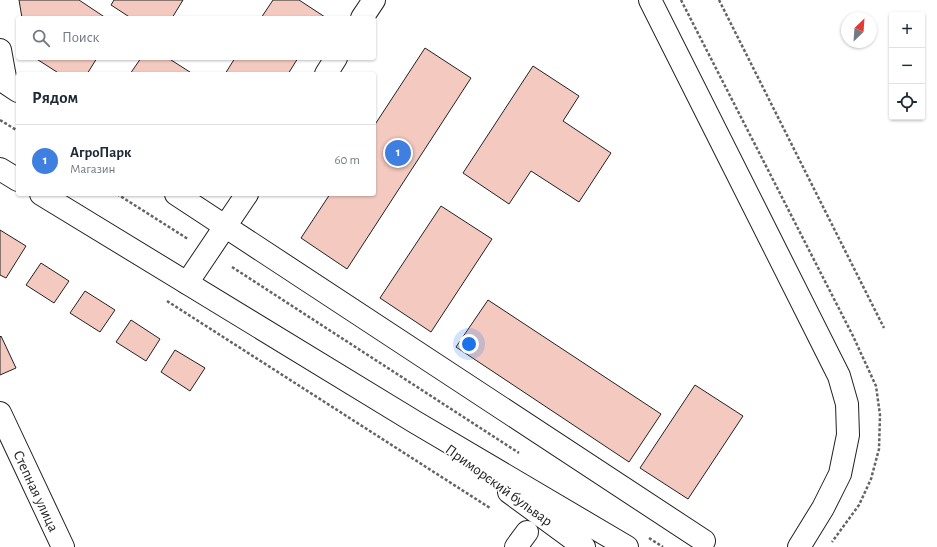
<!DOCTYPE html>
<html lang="ru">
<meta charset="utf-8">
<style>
body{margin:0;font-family:"Alegreya Sans",sans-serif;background:#f2f2f3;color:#1f2937}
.controls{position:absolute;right:12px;top:12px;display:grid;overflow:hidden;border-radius:4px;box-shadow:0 1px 3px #0004}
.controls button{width:36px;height:36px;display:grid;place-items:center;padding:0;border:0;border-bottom:1px solid #e0e1e3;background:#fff;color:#1f2937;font:20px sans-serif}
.compass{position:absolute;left:841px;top:12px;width:36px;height:36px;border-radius:50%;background:#fff;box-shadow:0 1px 3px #0004;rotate:25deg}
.you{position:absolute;left:469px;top:344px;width:14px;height:14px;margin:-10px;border:3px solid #fff;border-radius:50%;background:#1a73e8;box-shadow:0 0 0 6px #1a73e833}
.badge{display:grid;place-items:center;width:26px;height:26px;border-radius:50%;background:#b45309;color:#fff;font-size:13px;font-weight:700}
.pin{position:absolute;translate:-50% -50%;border:2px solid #fff;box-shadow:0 1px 4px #0006}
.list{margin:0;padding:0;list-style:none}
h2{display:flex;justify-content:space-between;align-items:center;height:52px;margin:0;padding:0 16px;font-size:17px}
h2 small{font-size:13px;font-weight:400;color:#747a83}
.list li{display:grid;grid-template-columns:26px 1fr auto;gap:12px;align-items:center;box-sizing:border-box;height:72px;padding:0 16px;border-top:1px solid #e0e1e3}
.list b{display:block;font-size:15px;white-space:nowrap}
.list p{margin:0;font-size:13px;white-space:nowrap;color:#747a83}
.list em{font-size:13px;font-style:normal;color:#747a83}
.icon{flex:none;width:22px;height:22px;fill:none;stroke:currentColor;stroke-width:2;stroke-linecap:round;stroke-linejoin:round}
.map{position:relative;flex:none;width:937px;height:547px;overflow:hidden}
.search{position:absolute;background:#fff;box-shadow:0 1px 3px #0004;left:16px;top:16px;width:360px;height:44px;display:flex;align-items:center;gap:10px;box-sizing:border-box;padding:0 14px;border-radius:4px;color:#747a83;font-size:15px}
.panel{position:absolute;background:#fff;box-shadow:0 1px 3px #0004;left:16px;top:72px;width:360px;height:124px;border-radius:4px}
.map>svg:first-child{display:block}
.building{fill:#f3c9c0;stroke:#222}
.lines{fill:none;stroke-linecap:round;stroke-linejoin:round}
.minor-casing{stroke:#222;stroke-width:24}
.major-casing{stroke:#222;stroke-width:24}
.path{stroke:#646464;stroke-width:2.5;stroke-dasharray:3 2;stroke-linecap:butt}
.minor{stroke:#fff;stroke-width:22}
.major{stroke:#fff;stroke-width:22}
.labels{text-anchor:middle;stroke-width:3;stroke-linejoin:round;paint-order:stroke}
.street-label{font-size:15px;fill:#222;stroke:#fff}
</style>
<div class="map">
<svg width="937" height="547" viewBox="0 0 937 547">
<rect width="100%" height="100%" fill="#fff"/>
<!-- building -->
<path class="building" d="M 19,0 L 79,0 L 106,18 L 22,18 Z
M 114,0 L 183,0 L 172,18 L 131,18 L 111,5 Z
M 273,0 L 299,0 L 325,17 L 324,18 L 261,18 Z
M 425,48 L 471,78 L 347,269 L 301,238 L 330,194 L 374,194 L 374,126 Z
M 35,58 L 97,58 L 87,74 L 60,74 Z
M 141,58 L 168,58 L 193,74 L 130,74 Z
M 235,58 L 298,58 L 288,74 L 225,74 Z
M 533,66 L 579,96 L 563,121 L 611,153 L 579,202 L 531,171 L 509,204 L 463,173 Z
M 441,206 L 492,239 L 431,332 L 380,298 Z
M 0,230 L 26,246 L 6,278 L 0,275 Z
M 41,263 L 69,281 L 54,303 L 26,285 Z
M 85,291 L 115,310 L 100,332 L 70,313 Z
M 488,300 L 661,414 L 629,462 L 456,347 Z
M 131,320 L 160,339 L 146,361 L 116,342 Z
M 1,336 L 16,368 L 0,375 L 0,337 Z
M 175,350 L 205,368 L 190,391 L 161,372 Z
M 695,385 L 743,416 L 688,499 L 640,468 Z"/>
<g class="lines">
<defs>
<path id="minor" d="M 362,18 L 374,0
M 0,50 L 6,83 L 18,91
M 326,74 L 336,58
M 176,194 L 704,541
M 187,283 L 247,194
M 0,413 L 63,547
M 516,547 L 527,532"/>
<path id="major" d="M 650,0 L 839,376 L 847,404 L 848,435 L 840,474 L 823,508 L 799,547
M 0,169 L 18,180
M 41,194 L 415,422 L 627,547
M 509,492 L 584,547"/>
</defs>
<!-- minor casing -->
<use href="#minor" class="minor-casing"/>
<!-- major casing -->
<use href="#major" class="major-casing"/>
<!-- path -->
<path class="path" d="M 681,0 L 853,336 L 876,386 L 880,415 L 879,449 L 871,479 L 859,505 L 832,542
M 719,0 L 884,328
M 0,120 L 18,131
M 117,194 L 188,239
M 232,267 L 519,453
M 167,301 L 490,508
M 649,538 L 663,547"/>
<!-- minor -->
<use href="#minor" class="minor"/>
<!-- major -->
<use href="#major" class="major"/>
</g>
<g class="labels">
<!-- street labels -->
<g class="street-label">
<text transform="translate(499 485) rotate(36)" y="5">Приморский бульвар</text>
<text transform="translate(36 491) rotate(65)" y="5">Степная улица</text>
</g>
</g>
</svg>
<div class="controls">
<button>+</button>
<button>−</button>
<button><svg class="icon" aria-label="locate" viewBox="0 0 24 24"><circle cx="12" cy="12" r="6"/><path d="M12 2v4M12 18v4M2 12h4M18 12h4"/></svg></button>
</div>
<svg class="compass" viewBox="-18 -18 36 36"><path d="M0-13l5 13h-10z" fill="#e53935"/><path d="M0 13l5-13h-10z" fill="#747a83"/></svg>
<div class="you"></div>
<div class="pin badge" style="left:398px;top:153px;background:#3f7fe0">1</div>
<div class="search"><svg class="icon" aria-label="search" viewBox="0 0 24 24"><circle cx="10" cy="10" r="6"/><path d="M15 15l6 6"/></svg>Поиск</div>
<section class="panel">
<h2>Рядом<small></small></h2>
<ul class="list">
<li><span class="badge" style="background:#3f7fe0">1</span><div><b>АгроПарк</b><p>Магазин</p></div><em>60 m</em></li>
</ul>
</section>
</div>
